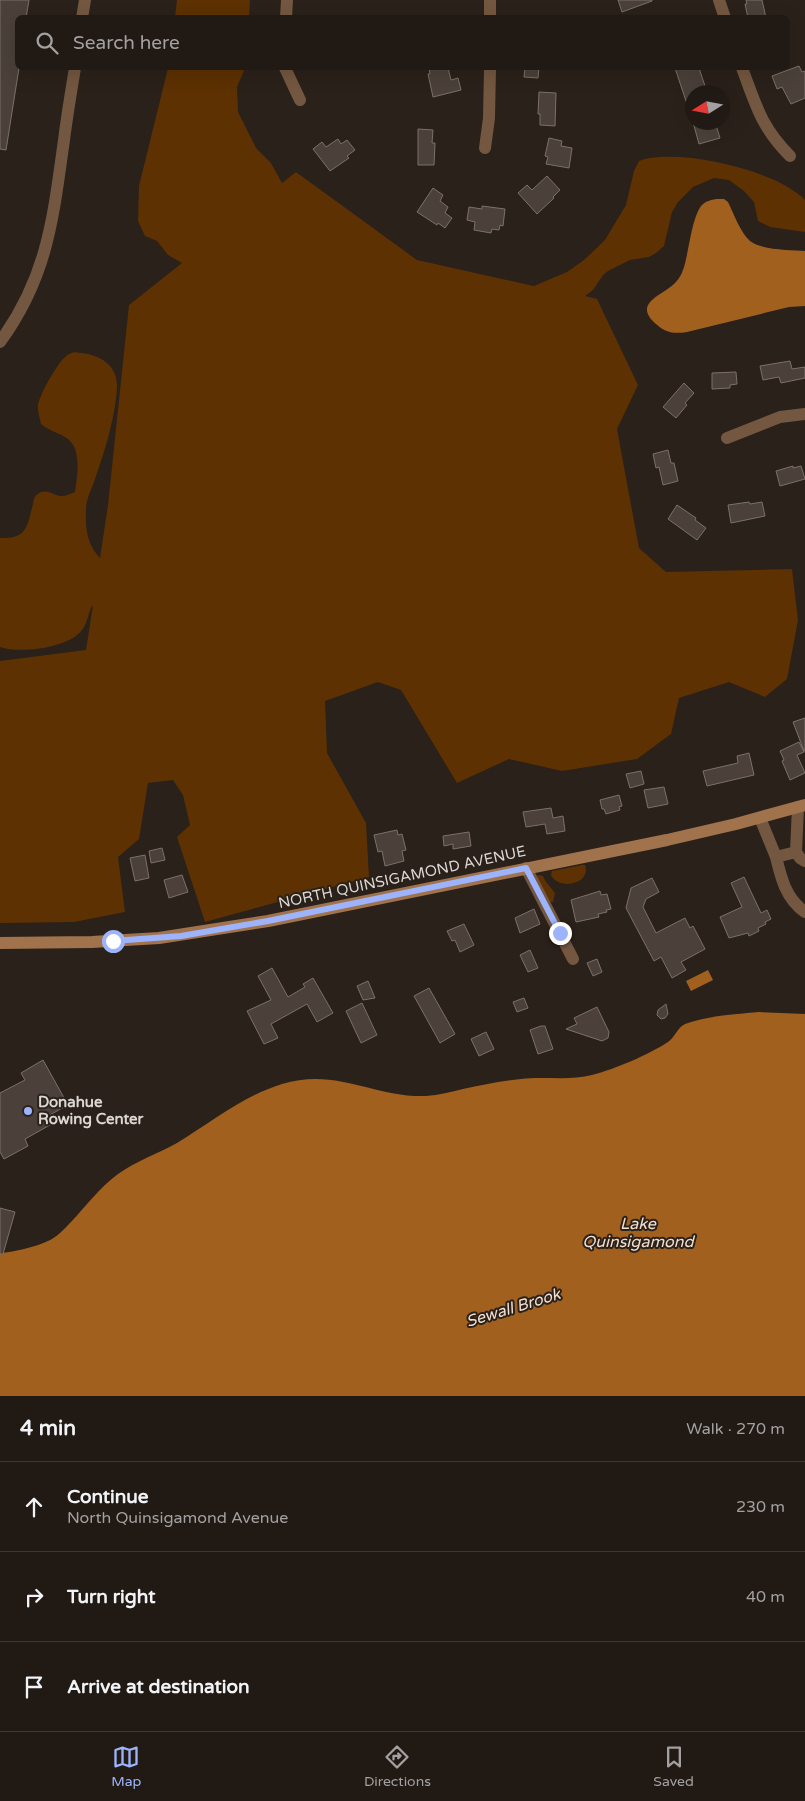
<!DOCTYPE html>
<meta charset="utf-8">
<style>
body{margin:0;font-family:"Varela Round",sans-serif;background:#2d2622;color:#f1f3f6}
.compass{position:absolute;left:685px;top:85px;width:45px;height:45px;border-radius:50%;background:#201914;box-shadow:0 5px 20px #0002;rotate:259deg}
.stop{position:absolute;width:15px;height:15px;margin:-11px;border:4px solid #9db4fd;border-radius:50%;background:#fff}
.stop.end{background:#9db4fd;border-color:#fff;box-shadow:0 1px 5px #0008}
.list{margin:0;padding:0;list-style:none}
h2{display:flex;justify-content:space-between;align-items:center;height:65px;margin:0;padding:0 20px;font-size:21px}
h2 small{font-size:16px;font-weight:400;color:#a2a0a0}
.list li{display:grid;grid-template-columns:32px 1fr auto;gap:15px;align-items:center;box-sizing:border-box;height:90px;padding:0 20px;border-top:1px solid #3d3834}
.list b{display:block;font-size:19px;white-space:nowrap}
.list p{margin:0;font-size:16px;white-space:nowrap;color:#a2a0a0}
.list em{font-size:16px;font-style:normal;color:#a2a0a0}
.icon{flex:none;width:28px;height:28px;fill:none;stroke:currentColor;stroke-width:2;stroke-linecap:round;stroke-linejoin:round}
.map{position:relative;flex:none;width:805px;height:1396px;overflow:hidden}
.search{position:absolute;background:#201914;box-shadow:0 5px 20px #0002;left:15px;right:15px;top:15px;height:55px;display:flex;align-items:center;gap:12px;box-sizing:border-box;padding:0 18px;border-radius:8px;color:#a2a0a0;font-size:19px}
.sheet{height:335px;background:#201914}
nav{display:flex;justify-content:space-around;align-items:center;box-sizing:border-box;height:70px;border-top:1px solid #3d3834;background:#201914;font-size:14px;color:#a2a0a0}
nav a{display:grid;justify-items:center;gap:2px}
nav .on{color:#9db4fd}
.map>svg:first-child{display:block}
.green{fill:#5d3101}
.water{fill:#a1601e}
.building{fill:#4b413a;stroke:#7c7169}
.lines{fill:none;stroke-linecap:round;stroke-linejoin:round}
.minor{stroke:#735740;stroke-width:12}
.secondary{stroke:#a1734d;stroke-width:12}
.route{stroke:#9db4fd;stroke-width:6}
.poi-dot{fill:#9db4fd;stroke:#2a211a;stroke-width:2}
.labels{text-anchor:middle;stroke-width:4;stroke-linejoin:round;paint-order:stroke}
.street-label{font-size:15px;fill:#ddd7d3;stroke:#2a211a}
.poi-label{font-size:15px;font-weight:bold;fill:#ddd7d3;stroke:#2a211a;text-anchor:start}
.water-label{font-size:16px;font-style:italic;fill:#f2dfd0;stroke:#2a211a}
</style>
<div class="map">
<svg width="805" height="1396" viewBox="0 0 805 1396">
<rect width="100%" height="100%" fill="#2a211a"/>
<!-- green -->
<path class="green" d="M 177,0 L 250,0 L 249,17 L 175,17 Z
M 168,68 L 245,68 L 237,87 L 238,112 L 256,148 L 271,163 L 282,183 L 296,172 L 417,260 L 534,286 L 567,272 L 584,260 L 605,240 L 626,205 L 634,171 L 639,161 C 677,147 777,170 805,200 L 805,232 L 770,227 L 758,221 L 754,202 L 744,191 L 729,180 L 714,178 L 693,187 L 678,202 L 672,212 L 664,246 L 656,253 L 649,257 L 630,260 L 608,271 L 603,275 L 593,290 L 585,296 L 597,299 L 638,385 L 617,429 L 639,548 L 666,572 L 792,569 L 798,620 L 787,679 L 765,697 L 729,682 L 679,698 L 671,734 L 637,759 L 562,771 L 509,759 L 457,783 L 401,690 L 378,682 L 325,701 L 327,753 L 366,823 L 369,877 L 205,922 L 177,837 L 190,825 L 183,795 L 173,780 L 148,783 L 139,839 L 118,857 L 125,912 L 74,922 L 0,923 L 0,661 L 86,650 L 93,605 C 88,611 88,623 82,630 C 69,648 20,654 0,647 L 0,538 C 27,539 27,527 33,504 C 34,500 34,496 38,494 C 45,488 53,495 60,496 C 66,496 71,494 75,492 C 77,477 82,450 68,439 C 60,433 49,431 41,424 C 40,418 37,411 38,405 C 40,394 59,359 69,354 C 73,352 76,352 80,353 C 100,354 118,366 117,387 C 116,414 105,451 96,476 C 93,487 86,498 86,509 C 85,527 87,545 100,558 L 108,505 L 129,305 L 182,263 L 168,255 L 157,241 L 145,236 L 138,221 L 139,186 Z
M 582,865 L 585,865 C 592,884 559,891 551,875 L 552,871 Z
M 539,875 L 543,876 L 546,882 L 555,893 L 553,902 L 550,902 L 536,876 Z"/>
<!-- water -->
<path class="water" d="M 716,199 L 724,199 L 728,202 C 734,214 740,232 750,241 C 761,250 791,250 805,251 L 805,306 L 789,307 L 687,332 C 674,334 666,333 656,324 C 632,303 662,296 675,283 C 680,278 682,273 684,267 C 689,251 692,216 702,205 C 706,201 711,200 716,199 Z
M 708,970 L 713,980 L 691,991 L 686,981 Z
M 759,1012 L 805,1014 L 805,1396 L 0,1396 L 0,1253 C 14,1252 40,1246 52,1239 C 59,1235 65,1228 71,1222 C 86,1206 100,1187 118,1174 C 136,1161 157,1154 177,1143 C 212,1122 243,1096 282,1084 C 336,1067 375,1098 426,1096 C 439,1095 451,1092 463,1089 C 482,1085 501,1081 521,1079 C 543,1076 570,1081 592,1075 C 615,1069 648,1055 668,1042 C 675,1037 677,1028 685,1024 C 706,1016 737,1014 759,1012 Z"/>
<!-- building -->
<path class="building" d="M 0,0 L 29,0 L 26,18 L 18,18 L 19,68 L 6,150 L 0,149 Z
M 618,0 L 652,0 L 652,1 L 622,12 Z
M 746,0 L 762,0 L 766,18 L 748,18 L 745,4 L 747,4 Z
M 799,66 L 802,72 L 805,71 L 805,98 L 791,104 L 782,87 L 777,89 L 772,76 Z
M 429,68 L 448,68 L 451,80 L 458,78 L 461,90 L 433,97 L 428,74 L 430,74 Z
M 525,68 L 539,68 L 538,78 L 524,77 Z
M 675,68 L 699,68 L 707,92 L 692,92 L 692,113 L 690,113 Z
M 539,92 L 556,93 L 555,126 L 540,125 L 540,114 L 538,114 Z
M 693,122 L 715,122 L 720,138 L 699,144 Z
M 418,129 L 433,130 L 432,143 L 435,143 L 434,165 L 418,165 Z
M 549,138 L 562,141 L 561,146 L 572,148 L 569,168 L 546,164 L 548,157 L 545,156 Z
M 338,139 L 341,144 L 347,140 L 355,150 L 347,156 L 349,158 L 330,171 L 313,149 L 322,142 L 326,147 Z
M 547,176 L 560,190 L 553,197 L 554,198 L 537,214 L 518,193 L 527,185 L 532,190 Z
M 433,188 L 443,195 L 440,201 L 448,207 L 445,213 L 452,218 L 445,228 L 438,223 L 437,225 L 417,212 Z
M 482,206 L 505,209 L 503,226 L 500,225 L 499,230 L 492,229 L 491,233 L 474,230 L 475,222 L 467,220 L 469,207 L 482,209 Z
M 790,361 L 792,369 L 805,367 L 805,378 L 781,383 L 779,377 L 763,380 L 760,366 Z
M 736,372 L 737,384 L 730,385 L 730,388 L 712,389 L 712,373 Z
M 684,383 L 694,393 L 685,403 L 687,405 L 676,418 L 663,407 Z
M 668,450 L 671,463 L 674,463 L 678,481 L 663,485 L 659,467 L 656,468 L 653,454 Z
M 793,466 L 793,468 L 801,466 L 805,479 L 780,486 L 776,471 Z
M 749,502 L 750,504 L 762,502 L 765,516 L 731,523 L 728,505 Z
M 677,505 L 696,518 L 695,520 L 706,528 L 697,540 L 668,519 Z
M 805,718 L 805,751 L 804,751 L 793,722 Z
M 799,742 L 804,752 L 797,755 L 805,773 L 790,780 L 782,761 L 784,760 L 780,751 Z
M 749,753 L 754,775 L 707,786 L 703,771 L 738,763 L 737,756 Z
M 641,771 L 644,784 L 630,788 L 626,774 Z
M 664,787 L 668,804 L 648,808 L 644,790 Z
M 619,795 L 622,806 L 619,807 L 620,810 L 606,814 L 604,809 L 602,809 L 600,800 Z
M 551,808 L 553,818 L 563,816 L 565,831 L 547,834 L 545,824 L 526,827 L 523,812 Z
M 397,830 L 398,835 L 402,834 L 406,850 L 402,851 L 404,861 L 385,866 L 382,851 L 378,852 L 374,835 Z
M 469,832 L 471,846 L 453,849 L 453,844 L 444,846 L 443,836 Z
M 162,848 L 165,860 L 151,863 L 149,851 Z
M 145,855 L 149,878 L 135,881 L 130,858 Z
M 182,875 L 188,892 L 169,898 L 164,880 Z
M 744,877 L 761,913 L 767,910 L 771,919 L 765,922 L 766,924 L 758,928 L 759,931 L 749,936 L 748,933 L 729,938 L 720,917 L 742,907 L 731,883 Z
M 652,878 L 659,892 L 646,899 L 643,907 L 656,933 L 685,918 L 690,928 L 693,926 L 705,949 L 681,962 L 686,970 L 672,978 L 661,957 L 654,961 L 626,908 L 631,888 Z
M 600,891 L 601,895 L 607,894 L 611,909 L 606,910 L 607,912 L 598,914 L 599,917 L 576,922 L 571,900 Z
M 534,909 L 540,924 L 520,933 L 515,918 Z
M 464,924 L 474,945 L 460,952 L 455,940 L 452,941 L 447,931 Z
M 530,950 L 538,968 L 528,972 L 520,955 Z
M 597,959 L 602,972 L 593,976 L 587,963 Z
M 272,968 L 288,997 L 305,987 L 303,984 L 313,978 L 333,1013 L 317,1022 L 307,1004 L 271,1024 L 278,1038 L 264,1044 L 247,1011 L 271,1000 L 258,976 Z
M 368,981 L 375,998 L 363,1000 L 357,986 Z
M 429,988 L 455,1034 L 440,1043 L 414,996 Z
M 524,998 L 528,1008 L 517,1012 L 513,1002 Z
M 362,1003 L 377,1035 L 361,1043 L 346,1011 Z
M 666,1004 L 668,1014 L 665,1018 L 661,1019 L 657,1015 L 658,1010 Z
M 597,1007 L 609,1032 L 608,1038 L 602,1041 L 566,1029 L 577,1024 L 574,1018 Z
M 541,1026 L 545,1026 L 553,1049 L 538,1054 L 530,1030 Z
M 486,1032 L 494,1049 L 479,1056 L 471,1039 Z
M 43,1060 L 68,1105 L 46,1117 L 50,1125 L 25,1139 L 28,1146 L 4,1159 L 0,1152 L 0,1093 L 25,1080 L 21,1073 Z
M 0,1208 L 15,1212 L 3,1254 L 0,1254 Z"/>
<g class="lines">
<!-- minor -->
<path class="minor" d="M 490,0 L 490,18
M 719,0 L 725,18
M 82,18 L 85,0
M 286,18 L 287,0
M 285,68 L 300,100
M 742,68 C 756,105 761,127 790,156
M 485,148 L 489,118 L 490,68
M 0,342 C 48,276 53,218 64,140 C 67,116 71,92 75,68
M 727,438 L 780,417 L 805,414
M 798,807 L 796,852 L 800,858 L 805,861
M 760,818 L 776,857
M 796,852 L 776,857 C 781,878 786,899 805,912
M 526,868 L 573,959"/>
<!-- secondary -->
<path class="secondary" d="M 0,943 L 92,942 L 159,938 L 268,921 L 667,840 L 736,824 L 805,805"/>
</g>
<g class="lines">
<!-- route -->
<path class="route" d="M 113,941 L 181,936 L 268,921 L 526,868 L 560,933"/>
</g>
<!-- markers -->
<circle class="poi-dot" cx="28" cy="1111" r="5"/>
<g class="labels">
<!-- street labels -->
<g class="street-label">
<text transform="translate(402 877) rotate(-12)" y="5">NORTH QUINSIGAMOND AVENUE</text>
</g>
<!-- poi labels -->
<g class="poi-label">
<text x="38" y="1107">Donahue<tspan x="38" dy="17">Rowing Center</tspan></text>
</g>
<!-- water labels -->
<g class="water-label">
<text x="638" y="1229">Lake<tspan x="638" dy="18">Quinsigamond</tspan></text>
<text transform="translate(513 1307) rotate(-17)" y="6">Sewall Brook</text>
</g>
</g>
</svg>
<svg class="compass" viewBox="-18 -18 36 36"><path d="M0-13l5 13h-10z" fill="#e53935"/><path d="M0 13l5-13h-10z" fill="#a2a0a0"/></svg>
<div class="stop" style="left:113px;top:941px"></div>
<div class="stop end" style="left:560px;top:933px"></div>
<div class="search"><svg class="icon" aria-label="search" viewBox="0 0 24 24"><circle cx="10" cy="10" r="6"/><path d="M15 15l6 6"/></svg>Search here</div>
</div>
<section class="sheet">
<h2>4 min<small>Walk · 270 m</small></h2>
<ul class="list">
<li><svg class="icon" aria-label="ahead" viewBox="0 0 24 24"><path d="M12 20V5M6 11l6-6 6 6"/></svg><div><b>Continue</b><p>North Quinsigamond Avenue</p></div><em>230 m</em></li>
<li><svg class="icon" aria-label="right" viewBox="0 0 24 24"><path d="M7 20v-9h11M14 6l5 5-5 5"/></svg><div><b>Turn right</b></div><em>40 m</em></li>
<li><svg class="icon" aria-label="arrive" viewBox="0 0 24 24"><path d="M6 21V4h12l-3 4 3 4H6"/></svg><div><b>Arrive at destination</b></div></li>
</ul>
</section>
<nav>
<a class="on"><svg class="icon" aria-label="map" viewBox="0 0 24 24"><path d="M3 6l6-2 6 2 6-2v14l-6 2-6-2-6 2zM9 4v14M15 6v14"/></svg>Map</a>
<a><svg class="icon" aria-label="directions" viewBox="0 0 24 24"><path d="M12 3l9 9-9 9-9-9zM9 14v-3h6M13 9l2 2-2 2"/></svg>Directions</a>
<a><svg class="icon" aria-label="saved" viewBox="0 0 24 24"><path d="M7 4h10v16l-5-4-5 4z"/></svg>Saved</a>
</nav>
